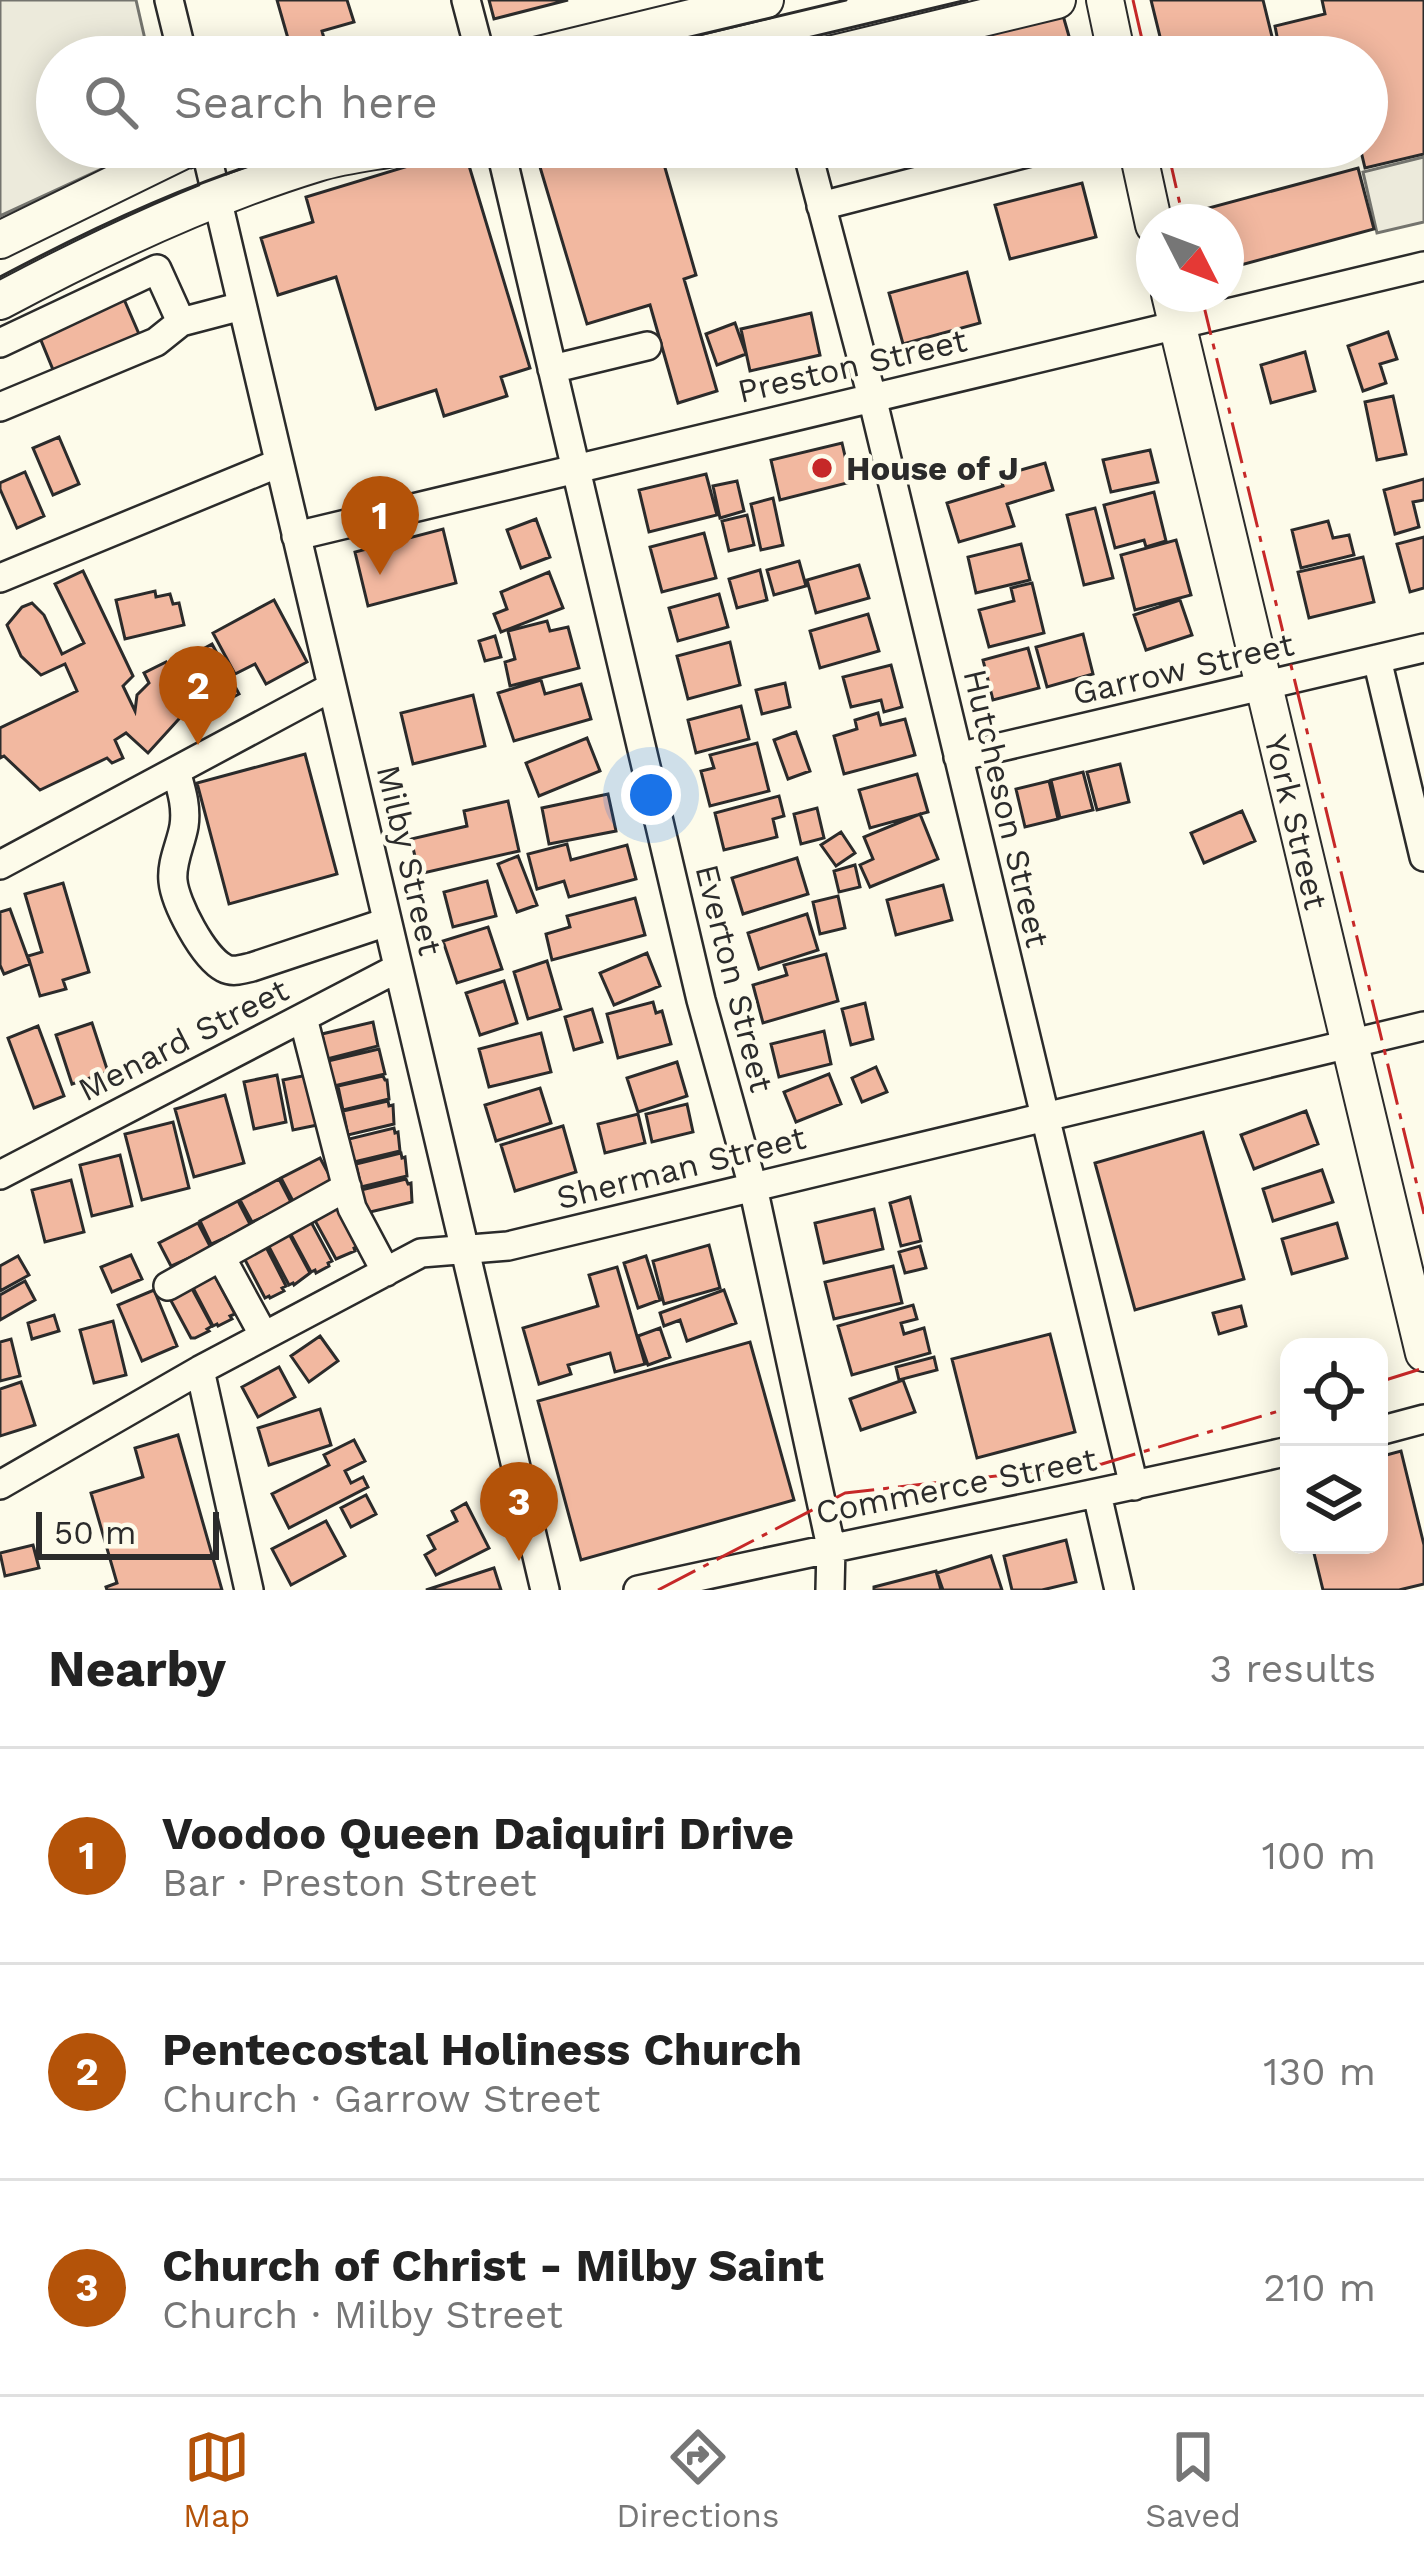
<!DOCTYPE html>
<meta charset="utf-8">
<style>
body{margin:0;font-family:"Work Sans",sans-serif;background:#f2f2f2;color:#222}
.controls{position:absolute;right:36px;bottom:36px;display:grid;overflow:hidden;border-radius:24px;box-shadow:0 6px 30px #0003}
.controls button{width:108px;height:108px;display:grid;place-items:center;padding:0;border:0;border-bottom:3px solid #e0e0e0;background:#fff;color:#222;font:60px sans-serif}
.compass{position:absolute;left:1136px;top:204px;width:108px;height:108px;border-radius:50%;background:#fff;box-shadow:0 6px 30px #0003;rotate:132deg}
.scale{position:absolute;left:36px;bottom:30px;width:183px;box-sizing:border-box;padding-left:12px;border:6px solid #2b2b2b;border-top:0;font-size:33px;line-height:42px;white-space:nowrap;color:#2b2b2b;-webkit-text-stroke:9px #fdfbea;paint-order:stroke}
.you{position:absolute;left:651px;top:795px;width:42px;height:42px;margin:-30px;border:9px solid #fff;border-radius:50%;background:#1a73e8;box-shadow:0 0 0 18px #1a73e833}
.badge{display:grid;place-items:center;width:78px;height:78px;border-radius:50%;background:#b45309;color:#fff;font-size:39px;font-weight:700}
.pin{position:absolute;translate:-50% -99px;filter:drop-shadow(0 3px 6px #0008)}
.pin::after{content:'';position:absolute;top:63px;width:42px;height:36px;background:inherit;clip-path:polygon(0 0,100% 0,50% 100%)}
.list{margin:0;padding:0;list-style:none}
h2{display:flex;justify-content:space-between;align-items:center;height:156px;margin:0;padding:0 48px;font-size:51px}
h2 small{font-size:39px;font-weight:400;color:#767676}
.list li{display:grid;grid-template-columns:78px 1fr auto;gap:36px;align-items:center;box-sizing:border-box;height:216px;padding:0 48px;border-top:3px solid #e0e0e0}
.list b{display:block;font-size:45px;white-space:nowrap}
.list p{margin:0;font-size:39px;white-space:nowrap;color:#767676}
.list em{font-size:39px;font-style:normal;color:#767676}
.icon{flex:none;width:66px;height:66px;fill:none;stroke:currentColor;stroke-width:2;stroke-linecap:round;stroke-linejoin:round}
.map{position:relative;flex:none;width:1424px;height:1590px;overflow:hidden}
.search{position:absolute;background:#fff;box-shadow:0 6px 30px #0003;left:36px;right:36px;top:36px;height:132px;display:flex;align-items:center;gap:30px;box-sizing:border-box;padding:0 42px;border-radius:66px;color:#767676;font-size:45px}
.sheet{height:804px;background:#fff}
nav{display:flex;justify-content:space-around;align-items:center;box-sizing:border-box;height:168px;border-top:3px solid #e0e0e0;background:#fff;font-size:33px;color:#767676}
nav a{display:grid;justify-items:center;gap:6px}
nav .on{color:#b45309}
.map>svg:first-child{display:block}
.parking{fill:#eceadb;stroke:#74746e;stroke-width:3}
.building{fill:#f2b8a0;stroke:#2b2b2b;stroke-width:3}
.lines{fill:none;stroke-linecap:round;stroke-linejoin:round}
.minor-casing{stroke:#2b2b2b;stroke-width:32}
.major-casing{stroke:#2b2b2b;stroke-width:40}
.minor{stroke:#fdfbea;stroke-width:27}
.major{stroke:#fdfbea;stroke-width:36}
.tram{stroke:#2b2b2b;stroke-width:3}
.power{stroke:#c62828;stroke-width:3;stroke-dasharray:42 9 6 9;stroke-linecap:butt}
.poi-dot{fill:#c62828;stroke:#fdfbea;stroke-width:4.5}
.labels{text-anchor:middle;stroke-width:9;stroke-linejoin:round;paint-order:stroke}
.street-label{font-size:33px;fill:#2b2b2b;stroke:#fdfbea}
.poi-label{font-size:33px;font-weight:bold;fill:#2b2b2b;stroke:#fdfbea;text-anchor:start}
</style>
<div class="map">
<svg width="1424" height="1590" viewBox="0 0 1424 1590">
<rect width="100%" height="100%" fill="#fdfbea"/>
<!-- parking -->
<path class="parking" d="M 0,0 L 136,0 L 149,57 L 57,57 L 57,147 L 149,147 L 0,216 Z
M 1424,157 L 1424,222 L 1377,233 L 1363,172 Z"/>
<!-- building -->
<path class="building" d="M 277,0 L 347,0 L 354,22 L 322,31 L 329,57 L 300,57 L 295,39 L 289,42 Z
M 489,0 L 568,0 L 494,19 Z
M 1151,0 L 1263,0 L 1277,57 L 1165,57 Z
M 1322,0 L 1424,0 L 1424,154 L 1365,168 L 1360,147 L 1367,147 L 1367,57 L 1281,57 L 1275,26 L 1325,14 Z
M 1062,12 L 1075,57 L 960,57 L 956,44 Z
M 534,147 L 659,147 L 696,275 L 684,279 L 717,391 L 678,403 L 650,305 L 587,324 Z
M 464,149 L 530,368 L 501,377 L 507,396 L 444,416 L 436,390 L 376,409 L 336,277 L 278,295 L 261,238 L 313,222 L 306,197 Z
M 1358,168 L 1374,229 L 1226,269 L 1226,222 L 1209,222 L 1205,209 Z
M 1082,183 L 1096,237 L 1010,259 L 995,205 Z
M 967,272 L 980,323 L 903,344 L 889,293 Z
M 123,297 L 142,341 L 56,377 L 38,333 Z
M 811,313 L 820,355 L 750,371 L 741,329 Z
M 735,323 L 746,354 L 717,365 L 706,334 Z
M 1388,332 L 1397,359 L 1380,364 L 1386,383 L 1363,391 L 1348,346 Z
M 1305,352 L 1315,391 L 1271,403 L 1261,365 Z
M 1393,396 L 1406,454 L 1377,460 L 1365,402 Z
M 59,437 L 79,484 L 53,495 L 33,448 Z
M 842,443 L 851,482 L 780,500 L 771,460 Z
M 1150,450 L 1158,482 L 1111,492 L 1103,460 Z
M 1045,463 L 1053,490 L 1007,504 L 1014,526 L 959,542 L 947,503 L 1003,486 L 1000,476 Z
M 25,472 L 44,516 L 17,528 L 0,489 L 0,483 Z
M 706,474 L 717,515 L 649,532 L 639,490 Z
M 1424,479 L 1424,500 L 1413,502 L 1419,527 L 1395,534 L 1384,490 Z
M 737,481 L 744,511 L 720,518 L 713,486 Z
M 1154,492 L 1166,541 L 1146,547 L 1144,540 L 1115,548 L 1104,505 Z
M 773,498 L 783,545 L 761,550 L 751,504 Z
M 1095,508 L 1113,578 L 1084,585 L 1067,515 Z
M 747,515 L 754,545 L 729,551 L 722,521 Z
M 536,519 L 550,557 L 521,568 L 507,530 Z
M 1328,521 L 1333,538 L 1349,535 L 1354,555 L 1301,568 L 1292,530 Z
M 443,529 L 456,583 L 368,606 L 355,552 Z
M 704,533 L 716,578 L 662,592 L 650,547 Z
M 1424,537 L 1424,588 L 1410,592 L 1397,544 Z
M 1176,540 L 1191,595 L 1135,610 L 1121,555 Z
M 1021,544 L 1030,580 L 976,593 L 968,557 Z
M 1363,557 L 1374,602 L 1309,618 L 1298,572 Z
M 799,561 L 806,586 L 774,595 L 767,570 Z
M 859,565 L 869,598 L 816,613 L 807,580 Z
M 760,570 L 767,600 L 737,608 L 729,579 Z
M 83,571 L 133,676 L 123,686 L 135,711 L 137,695 L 149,683 L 144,673 L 166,662 L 188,709 L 148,753 L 126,733 L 115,740 L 123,758 L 112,763 L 107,758 L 40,790 L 4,756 L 0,758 L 0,728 L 77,691 L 65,664 L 41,675 L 21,656 L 7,625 L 22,607 L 32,603 L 44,615 L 62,654 L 84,643 L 55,584 Z
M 549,572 L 563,608 L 501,632 L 494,614 L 507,609 L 501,592 Z
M 1032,583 L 1044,633 L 989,647 L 979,610 L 1014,601 L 1011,588 Z
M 155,591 L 156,597 L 170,594 L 173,604 L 179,603 L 184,625 L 125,639 L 116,600 Z
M 719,594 L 728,627 L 678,641 L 669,608 Z
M 274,600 L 307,662 L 266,684 L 255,664 L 235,674 L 213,633 Z
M 1180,600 L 1192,635 L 1146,650 L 1134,615 Z
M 868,614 L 879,651 L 820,668 L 810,631 Z
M 547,621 L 550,631 L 568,627 L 579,668 L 510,686 L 505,662 L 515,659 L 508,631 Z
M 1083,634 L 1093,674 L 1047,687 L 1036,647 Z
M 495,636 L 501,657 L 485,661 L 479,641 Z
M 730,642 L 740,685 L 688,699 L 677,656 Z
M 212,644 L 239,694 L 209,710 L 194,683 L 185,688 L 172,666 Z
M 1028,648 L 1039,688 L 993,700 L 983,660 Z
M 891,665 L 902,707 L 884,712 L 881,700 L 851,707 L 843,677 Z
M 541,680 L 545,694 L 581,684 L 591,719 L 514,741 L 498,693 Z
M 785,683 L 790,707 L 762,714 L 756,690 Z
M 473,695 L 485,746 L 413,764 L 401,713 Z
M 741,706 L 749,739 L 696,753 L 688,720 Z
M 878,713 L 881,725 L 905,719 L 915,755 L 844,774 L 834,736 L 857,729 L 855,720 Z
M 796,732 L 810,771 L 788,779 L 774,740 Z
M 587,738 L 600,771 L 539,796 L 526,763 Z
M 757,743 L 769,791 L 710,806 L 701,771 L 714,768 L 710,755 Z
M 305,754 L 337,874 L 229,904 L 197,783 Z
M 1120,764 L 1129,802 L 1097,810 L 1087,772 Z
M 1083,772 L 1093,810 L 1060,818 L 1051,780 Z
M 917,774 L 928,812 L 870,828 L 859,790 Z
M 1049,781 L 1058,819 L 1025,827 L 1016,789 Z
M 608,794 L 616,831 L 549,844 L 542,808 Z
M 779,796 L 784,816 L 773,819 L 777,837 L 724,850 L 715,813 Z
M 508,801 L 519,851 L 419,874 L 411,839 L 467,826 L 464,811 Z
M 817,808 L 824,838 L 801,844 L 794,814 Z
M 1242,811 L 1255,841 L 1204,863 L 1191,833 Z
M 920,814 L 938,859 L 870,887 L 860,865 L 873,859 L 864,837 Z
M 841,832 L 855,853 L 836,866 L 821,845 Z
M 567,844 L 571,860 L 627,845 L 636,879 L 569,897 L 564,881 L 537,889 L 528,854 Z
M 518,856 L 537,905 L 517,912 L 498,864 Z
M 797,858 L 808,894 L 743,914 L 732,878 Z
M 855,865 L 860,887 L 839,892 L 834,871 Z
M 487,881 L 496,916 L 453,927 L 444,892 Z
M 63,883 L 89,972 L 63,980 L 66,989 L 40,996 L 28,956 L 42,952 L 25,894 Z
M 943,885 L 952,920 L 896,935 L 887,900 Z
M 838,896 L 845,928 L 820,934 L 813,902 Z
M 635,898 L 645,935 L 552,960 L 546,934 L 570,927 L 567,916 Z
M 10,909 L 30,964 L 4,974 L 0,965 L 0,912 Z
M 807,914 L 818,950 L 759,969 L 748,933 Z
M 488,927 L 502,969 L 457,983 L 443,941 Z
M 647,953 L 660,986 L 614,1005 L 600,973 Z
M 826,954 L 838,1001 L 763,1023 L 753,985 L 787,975 L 784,965 Z
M 547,961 L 561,1009 L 528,1019 L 514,972 Z
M 504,981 L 517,1023 L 480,1035 L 466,993 Z
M 653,1002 L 656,1013 L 662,1011 L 671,1044 L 618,1058 L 607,1014 Z
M 865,1003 L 873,1039 L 851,1045 L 842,1009 Z
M 592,1009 L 602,1042 L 574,1050 L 565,1017 Z
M 373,1022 L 378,1046 L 327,1059 L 322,1034 Z
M 92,1023 L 108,1072 L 72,1084 L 56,1035 Z
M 38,1026 L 64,1096 L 34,1108 L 8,1038 Z
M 824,1031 L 831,1064 L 779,1077 L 771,1044 Z
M 541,1033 L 551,1072 L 489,1087 L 479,1049 Z
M 379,1049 L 385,1074 L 334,1086 L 328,1061 Z
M 677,1062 L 687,1096 L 638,1112 L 627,1078 Z
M 876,1067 L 887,1092 L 862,1102 L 852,1078 Z
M 312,1074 L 322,1124 L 293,1130 L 283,1080 Z
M 829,1074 L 841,1104 L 796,1122 L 784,1092 Z
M 277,1075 L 286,1122 L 254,1129 L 244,1082 Z
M 383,1076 L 385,1080 L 387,1080 L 389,1099 L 343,1110 L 338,1086 Z
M 540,1088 L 551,1123 L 496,1141 L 485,1105 Z
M 225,1095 L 244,1163 L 194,1177 L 175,1109 Z
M 388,1101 L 389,1106 L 393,1105 L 394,1124 L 348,1135 L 343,1111 Z
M 687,1104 L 693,1132 L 652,1142 L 646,1114 Z
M 1306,1111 L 1318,1144 L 1254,1169 L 1241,1135 Z
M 638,1114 L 645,1143 L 605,1153 L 598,1124 Z
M 173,1122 L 189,1188 L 142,1200 L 125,1134 Z
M 563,1126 L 576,1172 L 515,1191 L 501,1145 Z
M 394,1128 L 395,1133 L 398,1132 L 400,1151 L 354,1162 L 349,1139 Z
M 1203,1132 L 1244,1279 L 1135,1310 L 1095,1163 Z
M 401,1153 L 402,1158 L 405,1157 L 407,1176 L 361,1187 L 356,1164 Z
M 120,1155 L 132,1206 L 92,1216 L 80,1165 Z
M 320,1158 L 332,1180 L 294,1203 L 281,1178 Z
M 1322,1170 L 1333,1202 L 1273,1221 L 1263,1189 Z
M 279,1179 L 292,1204 L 252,1222 L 240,1200 Z
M 406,1179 L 408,1184 L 411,1183 L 412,1202 L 366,1213 L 361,1190 Z
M 71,1180 L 84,1232 L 45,1242 L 32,1190 Z
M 910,1197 L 921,1241 L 901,1246 L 890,1203 Z
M 238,1201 L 251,1226 L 211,1244 L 200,1221 Z
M 337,1205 L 359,1246 L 354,1248 L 355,1251 L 336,1259 L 313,1217 Z
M 874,1209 L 883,1249 L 824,1263 L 815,1223 Z
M 310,1220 L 332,1261 L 328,1263 L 329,1266 L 316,1273 L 315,1270 L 311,1272 L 289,1231 Z
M 198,1223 L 211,1248 L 171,1266 L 159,1243 Z
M 1337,1223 L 1347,1258 L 1292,1274 L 1282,1239 Z
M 288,1232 L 310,1273 L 294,1285 L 293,1283 L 289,1285 L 267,1243 Z
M 265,1245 L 286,1286 L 282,1288 L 284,1291 L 270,1298 L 269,1296 L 265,1298 L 243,1256 Z
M 709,1245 L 720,1288 L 664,1304 L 653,1261 Z
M 920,1246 L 926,1268 L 905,1273 L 899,1252 Z
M 131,1255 L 142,1279 L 112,1292 L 101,1267 Z
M 18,1256 L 29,1275 L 0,1291 L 0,1266 Z
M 646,1256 L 660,1300 L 638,1308 L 624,1263 Z
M 893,1266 L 902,1303 L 834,1319 L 825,1282 Z
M 617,1267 L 645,1364 L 615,1372 L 610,1353 L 568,1365 L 571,1374 L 539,1384 L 523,1328 L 598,1306 L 589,1275 Z
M 213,1273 L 235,1314 L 230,1316 L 232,1319 L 218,1326 L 217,1324 L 213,1326 L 191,1284 Z
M 25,1281 L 35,1300 L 0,1320 L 0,1295 Z
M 190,1285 L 212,1326 L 207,1329 L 209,1331 L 195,1338 L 191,1338 L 169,1297 Z
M 154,1290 L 177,1346 L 142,1361 L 118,1305 Z
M 724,1290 L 736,1323 L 687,1341 L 680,1320 L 664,1326 L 660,1313 Z
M 913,1305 L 917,1319 L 901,1323 L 904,1334 L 924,1328 L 930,1353 L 852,1375 L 838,1326 Z
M 1241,1306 L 1246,1326 L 1219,1334 L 1213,1313 Z
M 54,1315 L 59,1331 L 32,1339 L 28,1323 Z
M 113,1321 L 126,1375 L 94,1383 L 80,1330 Z
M 660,1328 L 670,1357 L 648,1365 L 638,1336 Z
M 1050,1334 L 1075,1432 L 977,1458 L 952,1359 Z
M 320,1336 L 338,1361 L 309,1382 L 291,1356 Z
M 11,1339 L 20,1376 L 0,1381 L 0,1342 Z
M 750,1342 L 794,1500 L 581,1560 L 538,1401 Z
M 934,1357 L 937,1370 L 899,1380 L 896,1367 Z
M 279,1367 L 295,1397 L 258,1417 L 242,1387 Z
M 903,1380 L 915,1412 L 861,1430 L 850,1399 Z
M 21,1382 L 35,1425 L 0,1436 L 0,1389 Z
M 320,1409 L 331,1445 L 269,1465 L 258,1428 Z
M 178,1435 L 222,1590 L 107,1590 L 106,1587 L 117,1583 L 91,1493 L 143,1477 L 135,1448 Z
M 354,1440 L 365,1461 L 345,1471 L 351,1483 L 363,1477 L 368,1487 L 289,1528 L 272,1494 L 329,1465 L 324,1455 Z
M 1401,1451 L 1424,1545 L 1424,1584 L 1399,1590 L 1323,1590 L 1312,1545 L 1379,1545 L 1379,1457 Z
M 366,1495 L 376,1514 L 351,1527 L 341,1508 Z
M 466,1503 L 489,1548 L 436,1575 L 425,1555 L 435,1549 L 428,1536 L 457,1521 L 452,1511 Z
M 326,1521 L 345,1556 L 291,1585 L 272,1549 Z
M 1066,1540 L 1076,1582 L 1042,1590 L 1012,1590 L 1004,1556 Z
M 33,1545 L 39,1568 L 5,1576 L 0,1553 Z
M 991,1556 L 1002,1590 L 943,1590 L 937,1573 Z
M 494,1568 L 501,1590 L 426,1590 Z
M 936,1571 L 941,1590 L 874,1590 L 874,1587 Z"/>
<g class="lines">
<defs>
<path id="minor" d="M 169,0 L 183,57
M 466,0 L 481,57
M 205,147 L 545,1590
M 500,147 L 701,1000 L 753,1187 L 831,1547 L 830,1590
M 806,147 L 872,397 L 1134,1486
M 821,206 L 1050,147
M 0,343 L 157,269 L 181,322 L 242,306
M 552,369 L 647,346
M 0,407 L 156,342 L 181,322
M 296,536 L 1424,266
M 0,578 L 279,463
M 1377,659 L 1424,857
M 958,757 L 1424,648
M 176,771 C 181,789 187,806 184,826 C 181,844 171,862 173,881 C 175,903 203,957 224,968 C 233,973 243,969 252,967 L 387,922
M 0,865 L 332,687
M 303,1018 L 352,1208 L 386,1272
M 0,1175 L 398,968
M 221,1257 L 264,1336
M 168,1286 L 347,1187
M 200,1370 L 249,1590
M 1379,1431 L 1424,1419
M 0,1485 L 200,1370 L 421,1253 L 508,1246 L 1424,1026
M 1097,1494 L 1119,1590
M 638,1590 C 855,1542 1072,1500 1289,1451"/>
<g id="major">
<path d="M 1105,0 L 1117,57"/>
<path d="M 531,57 L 765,0"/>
<path d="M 821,57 L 1057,0"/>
<path d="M 1137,147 L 1154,225"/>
<path d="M 0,240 L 190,147"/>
<path id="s1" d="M 1170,294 L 1424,1353"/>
<path d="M 0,301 C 99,248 209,196 317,163 C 343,155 372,152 399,147"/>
</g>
</defs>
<!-- minor casing -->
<use href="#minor" class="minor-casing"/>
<!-- major casing -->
<use href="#major" class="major-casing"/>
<!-- minor -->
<use href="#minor" class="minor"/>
<!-- major -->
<use href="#major" class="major"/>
<!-- tram -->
<path class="tram" d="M 606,57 L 846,0
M 727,57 L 967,0
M 191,168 L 247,147
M 0,277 C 100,224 201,177 311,147"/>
<!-- power -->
<path class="power" d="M 1133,0 L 1146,57
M 1167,147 L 1184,222
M 1201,294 L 1424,1214
M 1379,1382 L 1424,1368
M 658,1590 L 845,1493 L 1102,1464 L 1289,1408"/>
</g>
<!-- markers -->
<circle class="poi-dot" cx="822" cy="468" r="12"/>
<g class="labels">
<!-- street labels -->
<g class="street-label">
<text transform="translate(852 365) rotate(-13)" y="12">Preston Street</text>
<text transform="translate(1183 668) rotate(-13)" y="12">Garrow Street</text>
<text transform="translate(1007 808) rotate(77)" y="12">Hutcheson Street</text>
<text dy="12" stroke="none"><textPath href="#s1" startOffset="543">York Street</textPath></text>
<text transform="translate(410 860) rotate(77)" y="12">Milby Street</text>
<text transform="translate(735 978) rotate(76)" y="12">Everton Street</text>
<text transform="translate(183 1039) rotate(-27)" y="12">Menard Street</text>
<text transform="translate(681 1167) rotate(-14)" y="12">Sherman Street</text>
<text transform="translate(956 1485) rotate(-11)" y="12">Commerce Street</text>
</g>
<!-- poi labels -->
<g class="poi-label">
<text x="846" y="480">House of J</text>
</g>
</g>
</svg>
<div class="controls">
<button><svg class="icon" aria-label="locate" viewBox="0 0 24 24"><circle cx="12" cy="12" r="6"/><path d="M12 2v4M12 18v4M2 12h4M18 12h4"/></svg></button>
<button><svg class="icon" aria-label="layers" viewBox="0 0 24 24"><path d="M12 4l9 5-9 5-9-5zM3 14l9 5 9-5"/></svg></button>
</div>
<svg class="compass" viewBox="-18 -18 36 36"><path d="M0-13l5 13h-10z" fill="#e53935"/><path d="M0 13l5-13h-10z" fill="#767676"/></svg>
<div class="scale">50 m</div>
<div class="you"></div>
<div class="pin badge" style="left:380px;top:575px">1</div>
<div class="pin badge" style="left:198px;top:745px">2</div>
<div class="pin badge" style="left:519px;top:1561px">3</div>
<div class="search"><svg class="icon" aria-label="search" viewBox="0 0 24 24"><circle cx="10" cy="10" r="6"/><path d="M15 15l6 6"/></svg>Search here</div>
</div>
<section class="sheet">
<h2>Nearby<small>3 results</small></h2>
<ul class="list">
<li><span class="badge">1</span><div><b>Voodoo Queen Daiquiri Drive</b><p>Bar · Preston Street</p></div><em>100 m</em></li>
<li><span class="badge">2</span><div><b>Pentecostal Holiness Church</b><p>Church · Garrow Street</p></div><em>130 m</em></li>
<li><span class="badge">3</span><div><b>Church of Christ - Milby Saint</b><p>Church · Milby Street</p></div><em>210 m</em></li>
</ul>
</section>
<nav>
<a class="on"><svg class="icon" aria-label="map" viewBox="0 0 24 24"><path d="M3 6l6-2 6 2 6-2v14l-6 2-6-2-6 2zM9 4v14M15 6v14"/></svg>Map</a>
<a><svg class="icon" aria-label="directions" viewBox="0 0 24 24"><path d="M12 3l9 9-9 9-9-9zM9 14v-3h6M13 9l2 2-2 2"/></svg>Directions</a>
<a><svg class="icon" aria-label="saved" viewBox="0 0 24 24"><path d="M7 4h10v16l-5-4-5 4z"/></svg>Saved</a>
</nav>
